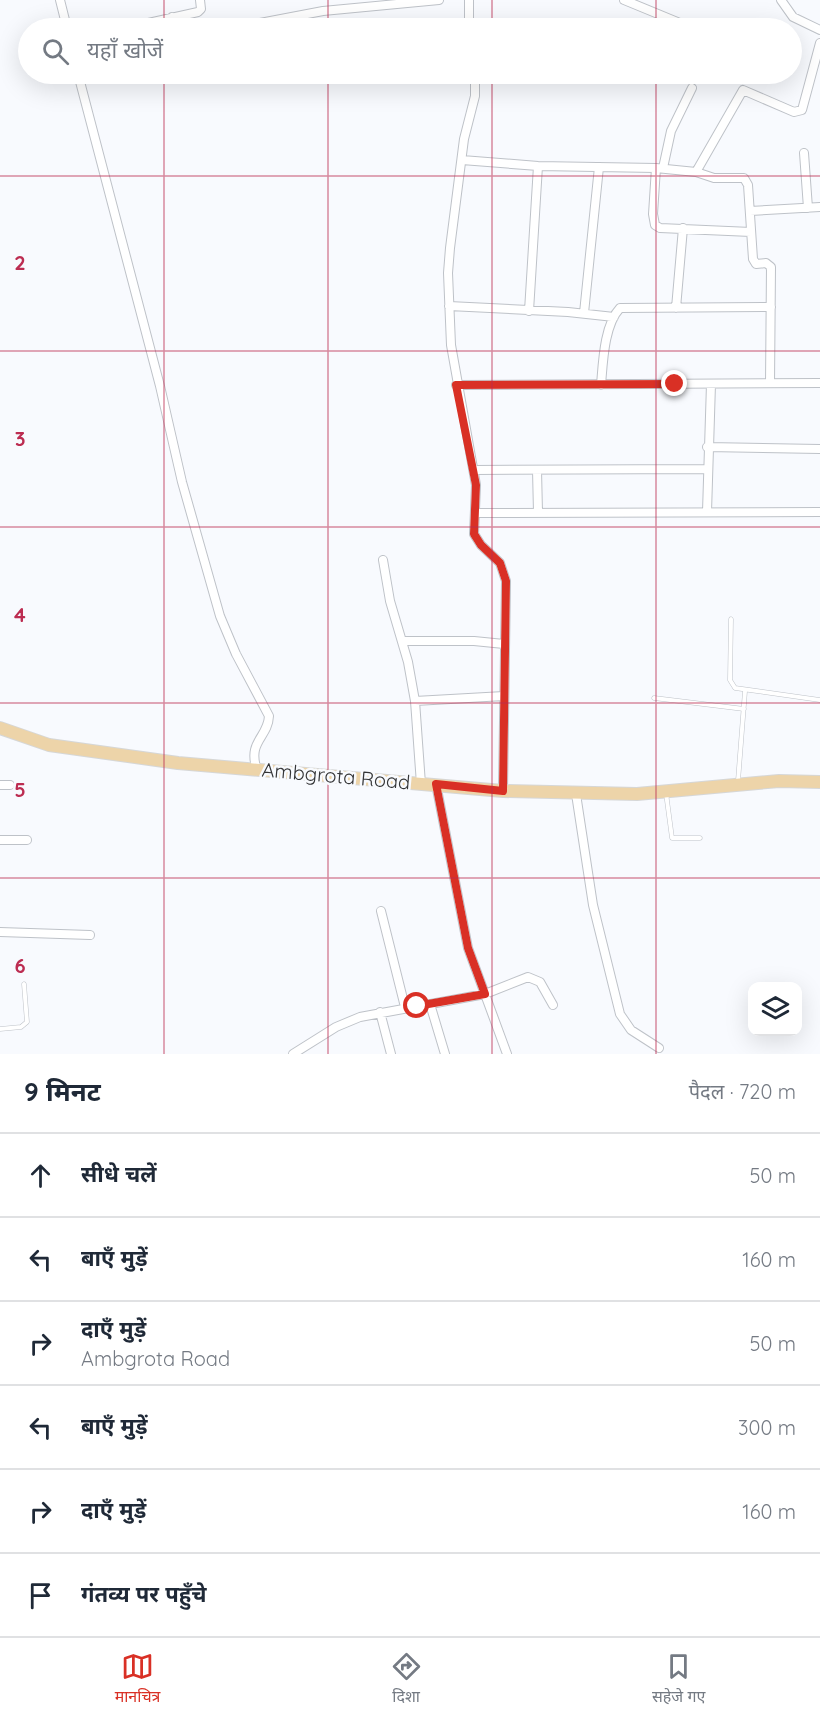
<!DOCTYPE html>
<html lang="hi">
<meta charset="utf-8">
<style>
body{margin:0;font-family:Quicksand,"Noto Sans Devanagari",sans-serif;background:#f2f2f3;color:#1f2937}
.controls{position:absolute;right:18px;bottom:18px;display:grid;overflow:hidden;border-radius:12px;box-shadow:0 6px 24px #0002}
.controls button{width:54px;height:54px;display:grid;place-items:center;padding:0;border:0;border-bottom:2px solid #e0e1e3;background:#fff;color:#1f2937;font:30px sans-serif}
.stop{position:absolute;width:18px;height:18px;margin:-14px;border:4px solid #d93025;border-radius:50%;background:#fff}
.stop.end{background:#d93025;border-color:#fff;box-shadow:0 2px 6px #0008}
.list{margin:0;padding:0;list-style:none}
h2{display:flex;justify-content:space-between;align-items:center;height:78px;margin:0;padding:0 24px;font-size:26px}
h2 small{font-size:20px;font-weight:400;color:#747a83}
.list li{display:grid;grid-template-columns:39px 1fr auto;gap:18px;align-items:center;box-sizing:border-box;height:84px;padding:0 24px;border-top:2px solid #e0e1e3}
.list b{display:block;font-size:22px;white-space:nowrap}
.list p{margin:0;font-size:20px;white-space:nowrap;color:#747a83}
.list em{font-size:20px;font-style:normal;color:#747a83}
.icon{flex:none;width:33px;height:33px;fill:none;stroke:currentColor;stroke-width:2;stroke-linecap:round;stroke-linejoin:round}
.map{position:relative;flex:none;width:820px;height:1054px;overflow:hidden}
.search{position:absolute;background:#fff;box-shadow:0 6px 24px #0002;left:18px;right:18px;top:18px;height:66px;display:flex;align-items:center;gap:15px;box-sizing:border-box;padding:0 21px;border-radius:33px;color:#747a83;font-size:22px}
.sheet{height:582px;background:#fff}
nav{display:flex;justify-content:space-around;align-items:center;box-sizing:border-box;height:84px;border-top:2px solid #e0e1e3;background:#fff;font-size:16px;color:#747a83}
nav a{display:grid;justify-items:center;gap:3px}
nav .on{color:#d93025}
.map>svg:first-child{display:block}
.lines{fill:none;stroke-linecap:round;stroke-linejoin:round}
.lane-casing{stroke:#bec2c8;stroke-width:5}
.street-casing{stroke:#bec2c8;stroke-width:10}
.primary-casing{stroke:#d6d7d7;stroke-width:14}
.lane{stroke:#fff;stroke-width:4}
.street{stroke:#fff;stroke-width:8}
.primary{stroke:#edd4a9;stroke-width:12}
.route{stroke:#d93025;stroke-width:8}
.grid{fill:none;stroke:#bc2c51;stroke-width:1.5;stroke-opacity:0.55}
.labels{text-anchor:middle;stroke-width:5;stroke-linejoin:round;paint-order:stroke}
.street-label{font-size:20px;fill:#343537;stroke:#f8fafe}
.grid-label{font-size:20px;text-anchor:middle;font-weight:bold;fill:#bc2c51;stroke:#f8fafe;stroke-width:5;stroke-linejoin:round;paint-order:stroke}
</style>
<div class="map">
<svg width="820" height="1054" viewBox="0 0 820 1054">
<rect width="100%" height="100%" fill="#f8fafe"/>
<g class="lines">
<defs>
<path id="lane" d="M 731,619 L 730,680 L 735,688 L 820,700
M 654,698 L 744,709
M 738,781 L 745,691
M 666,793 L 672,838 L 700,838
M 0,1029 L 21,1027 L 27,1022 L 24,984"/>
<path id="street" d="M 60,0 L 67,28
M 624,0 L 692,28
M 781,0 L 793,17 L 820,30
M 172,17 L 179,28
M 126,28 L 198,12 L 201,9 L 200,0
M 233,28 L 323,11 L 439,0
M 469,28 L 469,0
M 78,74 L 160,386 L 182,482 L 220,616 L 236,654 L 269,716 C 268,738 247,741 257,770
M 475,74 L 475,96 L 464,139 L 450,248 L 448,273 L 451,345 L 476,485 L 474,534 L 481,545 L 500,563 L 506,581 L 503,791
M 804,153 L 808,208
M 462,160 L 538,166 L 656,168 L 696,172 L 714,178 L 744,178 L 748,185 L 753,259 L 756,264 L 766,263 L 771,267 L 770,383
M 656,168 L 653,214 L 655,225 L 660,228 L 751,232
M 663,168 L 671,131 L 692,88
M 696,172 L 743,90 L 794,112 L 802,110 L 820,43
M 750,211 L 820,207
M 449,306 L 568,312 L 614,317
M 676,308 L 683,228
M 529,311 L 538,166
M 584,313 L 599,167
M 456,385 L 820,383
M 601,385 C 603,362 604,325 620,308 L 771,307
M 707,447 L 820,449
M 474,470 L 707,469
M 537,470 L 538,512
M 707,512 L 711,384
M 475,513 L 820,512
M 383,560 L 390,601 L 408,662 L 415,701 L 421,784
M 402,641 L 474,641 L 504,644
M 415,701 L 504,696
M 436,784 L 468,948 L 507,1054
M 0,785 L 10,785
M 576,794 L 593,905 L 620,1014 L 631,1030 L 659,1048
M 0,840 L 27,840
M 381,911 L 405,1007
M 0,932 L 90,935
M 430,1004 L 445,1054
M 380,1012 L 391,1054
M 293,1054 L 336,1027 L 360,1017 L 485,994 L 528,977 L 540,982 L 553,1005"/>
<path id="primary" d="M 0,728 L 49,745 L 178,763 L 503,791 L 637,794 L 779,781 L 820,782"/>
</defs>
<!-- lane casing -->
<use href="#lane" class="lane-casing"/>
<!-- street casing -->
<use href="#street" class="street-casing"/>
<!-- primary casing -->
<use href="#primary" class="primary-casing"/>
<!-- lane -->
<use href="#lane" class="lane"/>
<!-- street -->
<use href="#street" class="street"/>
<!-- primary -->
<use href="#primary" class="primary"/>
</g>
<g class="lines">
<!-- route -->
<path class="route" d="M 417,1006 L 485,994 L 468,948 L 436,784 L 503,791 L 506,581 L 500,563 L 481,545 L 474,534 L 476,485 L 456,385 L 675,384"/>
</g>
<!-- grid -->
<path class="grid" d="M 164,0 L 164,28M 328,0 L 328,28M 492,0 L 492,28M 656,0 L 656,28M 164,74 L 164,1054M 328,74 L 328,1054M 492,74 L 492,1054M 656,74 L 656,1054M 0,176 L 820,176M 0,351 L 820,351M 0,527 L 820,527M 0,703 L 820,703M 0,878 L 820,878"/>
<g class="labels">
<!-- street labels -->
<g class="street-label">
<text transform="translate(336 776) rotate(5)" y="7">Ambgrota Road</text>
</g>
</g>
<g class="grid-label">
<text x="20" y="270">2</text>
<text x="20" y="446">3</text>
<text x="20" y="622">4</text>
<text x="20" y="797">5</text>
<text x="20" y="973">6</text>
</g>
</svg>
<div class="controls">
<button><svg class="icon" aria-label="layers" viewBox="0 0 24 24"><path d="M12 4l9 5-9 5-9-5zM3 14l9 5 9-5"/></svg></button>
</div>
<div class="stop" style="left:417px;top:1006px"></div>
<div class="stop end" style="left:675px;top:384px"></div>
<div class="search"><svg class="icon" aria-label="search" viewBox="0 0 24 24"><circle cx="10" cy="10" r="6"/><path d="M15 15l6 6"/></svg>यहाँ खोजें</div>
</div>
<section class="sheet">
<h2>9 मिनट<small>पैदल · 720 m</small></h2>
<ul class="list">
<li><svg class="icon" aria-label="ahead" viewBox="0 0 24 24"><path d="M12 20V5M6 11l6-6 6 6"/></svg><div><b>सीधे चलें</b></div><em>50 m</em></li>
<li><svg class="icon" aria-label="left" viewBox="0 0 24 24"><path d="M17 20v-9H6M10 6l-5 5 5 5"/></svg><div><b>बाएँ मुड़ें</b></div><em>160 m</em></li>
<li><svg class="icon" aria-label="right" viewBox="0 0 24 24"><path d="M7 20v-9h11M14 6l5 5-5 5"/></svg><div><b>दाएँ मुड़ें</b><p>Ambgrota Road</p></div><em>50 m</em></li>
<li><svg class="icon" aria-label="left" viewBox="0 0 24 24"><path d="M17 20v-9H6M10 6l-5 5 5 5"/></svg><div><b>बाएँ मुड़ें</b></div><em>300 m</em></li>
<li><svg class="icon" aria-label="right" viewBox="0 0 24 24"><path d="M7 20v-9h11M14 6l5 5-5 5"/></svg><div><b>दाएँ मुड़ें</b></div><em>160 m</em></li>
<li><svg class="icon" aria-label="arrive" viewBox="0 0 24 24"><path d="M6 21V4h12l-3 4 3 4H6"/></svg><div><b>गंतव्य पर पहुँचे</b></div></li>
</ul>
</section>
<nav>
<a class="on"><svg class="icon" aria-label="map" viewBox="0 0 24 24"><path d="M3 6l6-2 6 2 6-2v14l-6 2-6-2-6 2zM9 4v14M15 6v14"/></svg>मानचित्र</a>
<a><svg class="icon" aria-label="directions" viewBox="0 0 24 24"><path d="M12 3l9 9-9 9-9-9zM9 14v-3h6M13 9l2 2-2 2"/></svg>दिशा</a>
<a><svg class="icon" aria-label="saved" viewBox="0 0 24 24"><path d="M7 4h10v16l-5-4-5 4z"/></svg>सहेजे गए</a>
</nav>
